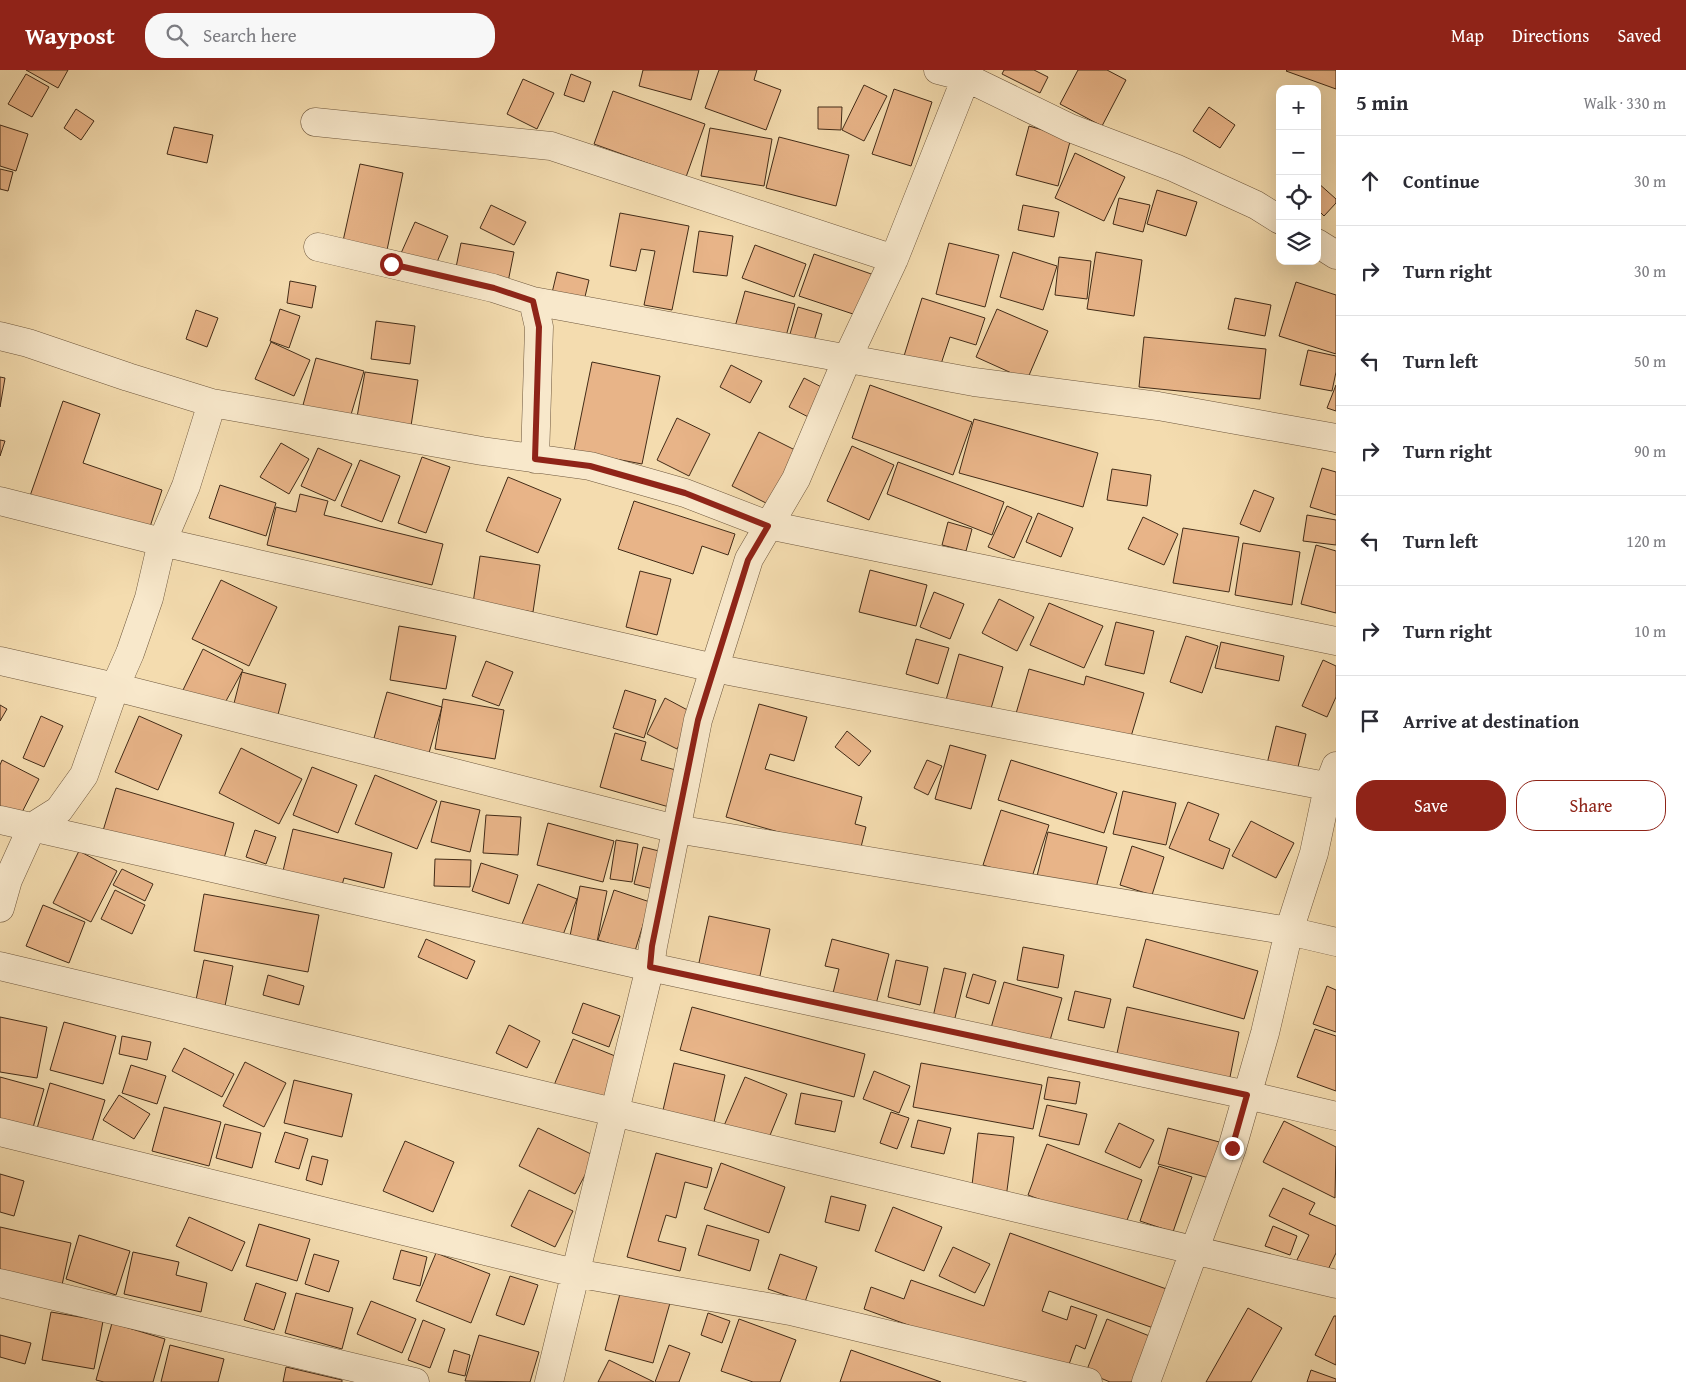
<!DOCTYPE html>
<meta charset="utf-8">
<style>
body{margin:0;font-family:"Gentium Book Plus",serif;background:#f7f7f7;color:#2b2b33}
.controls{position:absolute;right:15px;top:15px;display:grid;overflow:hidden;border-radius:10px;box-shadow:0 5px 20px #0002}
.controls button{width:45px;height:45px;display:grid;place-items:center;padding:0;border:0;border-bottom:1px solid #e1e1e2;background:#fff;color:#2b2b33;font:25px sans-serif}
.stop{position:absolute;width:15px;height:15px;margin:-11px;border:4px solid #8f2418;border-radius:50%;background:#fff}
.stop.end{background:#8f2418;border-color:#fff;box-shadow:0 1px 5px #0008}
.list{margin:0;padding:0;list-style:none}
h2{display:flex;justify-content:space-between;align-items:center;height:65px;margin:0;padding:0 20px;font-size:21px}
h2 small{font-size:16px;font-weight:400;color:#7c7c81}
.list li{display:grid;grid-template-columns:32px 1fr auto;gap:15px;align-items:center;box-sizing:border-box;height:90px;padding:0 20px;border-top:1px solid #e1e1e2}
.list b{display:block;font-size:19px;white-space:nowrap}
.list em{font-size:16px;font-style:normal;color:#7c7c81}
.actions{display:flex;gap:10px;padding:15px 20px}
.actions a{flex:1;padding:11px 0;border:1px solid #8f2418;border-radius:20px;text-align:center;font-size:18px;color:#8f2418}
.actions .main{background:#8f2418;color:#fff}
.icon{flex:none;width:28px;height:28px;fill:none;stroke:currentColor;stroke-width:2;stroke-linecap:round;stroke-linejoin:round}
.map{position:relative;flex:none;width:1336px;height:1312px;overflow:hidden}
header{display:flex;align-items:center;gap:30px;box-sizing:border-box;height:70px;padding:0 25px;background:#8f2418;color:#fff}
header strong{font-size:24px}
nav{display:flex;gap:28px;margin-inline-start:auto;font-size:18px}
.search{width:350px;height:45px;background:#f7f7f7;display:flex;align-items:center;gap:12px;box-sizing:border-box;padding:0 18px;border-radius:20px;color:#7c7c81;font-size:19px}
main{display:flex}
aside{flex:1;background:#fff}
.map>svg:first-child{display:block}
.building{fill:#e8b488;stroke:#422b17}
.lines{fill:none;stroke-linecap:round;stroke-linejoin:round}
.minor-casing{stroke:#6e573d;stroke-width:29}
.minor{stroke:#f8e8cb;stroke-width:28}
.route{stroke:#8f2418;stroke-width:6}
</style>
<header>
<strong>Waypost</strong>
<div class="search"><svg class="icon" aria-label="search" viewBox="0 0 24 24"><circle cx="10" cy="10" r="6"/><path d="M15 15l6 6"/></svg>Search here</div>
<nav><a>Map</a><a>Directions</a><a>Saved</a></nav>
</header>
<main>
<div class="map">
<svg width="1336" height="1312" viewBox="0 0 1336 1312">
<rect width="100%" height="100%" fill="#f4dcaf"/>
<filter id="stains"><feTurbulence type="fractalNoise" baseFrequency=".004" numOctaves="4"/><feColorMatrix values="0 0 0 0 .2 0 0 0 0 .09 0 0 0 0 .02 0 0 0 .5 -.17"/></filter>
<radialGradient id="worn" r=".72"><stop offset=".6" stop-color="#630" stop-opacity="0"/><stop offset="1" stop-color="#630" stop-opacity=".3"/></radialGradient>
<!-- building -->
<path class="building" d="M 26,0 L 68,0 L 58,18 Z
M 643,0 L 699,0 L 691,30 L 639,16 Z
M 719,0 L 757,0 L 754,10 L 781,20 L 766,60 L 705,38 Z
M 1004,0 L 1034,0 L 1048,7 L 1040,23 L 1002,4 Z
M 1078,0 L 1107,0 L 1126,10 L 1102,56 L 1060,34 Z
M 1287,0 L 1336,0 L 1336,19 L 1286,1 Z
M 26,4 L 49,17 L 32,47 L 8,34 Z
M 571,4 L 591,12 L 584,32 L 564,25 Z
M 523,9 L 554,23 L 537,59 L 507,44 Z
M 864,15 L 887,26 L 864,71 L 842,60 Z
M 894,19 L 932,32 L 911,96 L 872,84 Z
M 613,21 L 705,54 L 686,107 L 594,74 Z
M 818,37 L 842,37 L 841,60 L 818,59 Z
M 1209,37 L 1235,55 L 1220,78 L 1193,61 Z
M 76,39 L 94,51 L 81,70 L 64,58 Z
M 0,55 L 28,64 L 16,101 L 0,96 Z
M 1029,56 L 1071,68 L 1058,116 L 1016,105 Z
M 174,57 L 213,65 L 207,93 L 167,84 Z
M 710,58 L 772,69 L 764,116 L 701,106 Z
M 779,67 L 849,85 L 836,136 L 766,118 Z
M 1075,83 L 1125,107 L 1104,151 L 1055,128 Z
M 360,94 L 403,103 L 387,180 L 343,171 Z
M 0,99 L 13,102 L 8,121 L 0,119 Z
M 1317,112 L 1336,129 L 1336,133 L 1324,146 L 1317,139 Z
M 1157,120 L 1197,132 L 1186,166 L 1147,154 Z
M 1119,128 L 1150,135 L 1143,162 L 1113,154 Z
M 491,135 L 526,152 L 514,175 L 480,158 Z
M 1023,135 L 1059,142 L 1054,167 L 1018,160 Z
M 620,143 L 689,156 L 672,240 L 644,235 L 655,181 L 641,179 L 636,201 L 610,196 Z
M 415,152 L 448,166 L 432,204 L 398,190 Z
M 699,161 L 733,166 L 727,206 L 693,202 Z
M 461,173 L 514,182 L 506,222 L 453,212 Z
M 949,173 L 999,185 L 985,237 L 936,224 Z
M 755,175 L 806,194 L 794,227 L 742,208 Z
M 1013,182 L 1057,196 L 1043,240 L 1000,227 Z
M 1096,182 L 1142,190 L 1134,246 L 1087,239 Z
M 814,184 L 877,206 L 862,247 L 799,226 Z
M 1059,187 L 1091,191 L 1087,229 L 1055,225 Z
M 557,202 L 589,210 L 583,235 L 551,227 Z
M 290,211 L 316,216 L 312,238 L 287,233 Z
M 1296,212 L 1336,225 L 1336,284 L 1279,266 Z
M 745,221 L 795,234 L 783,277 L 733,264 Z
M 922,228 L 985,248 L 976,275 L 950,267 L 940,297 L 904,286 Z
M 1235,228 L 1271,235 L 1265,266 L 1228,259 Z
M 798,237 L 822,244 L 811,281 L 787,274 Z
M 280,239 L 300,246 L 289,278 L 270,271 Z
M 997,239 L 1048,261 L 1027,310 L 976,287 Z
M 196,240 L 218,248 L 207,277 L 186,269 Z
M 376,251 L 415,256 L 410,294 L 371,289 Z
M 1144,267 L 1266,279 L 1260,329 L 1139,317 Z
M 271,272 L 310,290 L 294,326 L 255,309 Z
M 1308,280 L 1336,286 L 1336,302 L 1332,321 L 1300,315 Z
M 316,288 L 364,301 L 350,348 L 303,335 Z
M 592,292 L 660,306 L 642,394 L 574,381 Z
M 731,295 L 762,311 L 750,333 L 720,317 Z
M 365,302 L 418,310 L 411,356 L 357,347 Z
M 0,307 L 5,308 L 0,337 Z
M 804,308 L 833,323 L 818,352 L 789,337 Z
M 870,315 L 972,352 L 953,405 L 852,368 Z
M 1336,315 L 1336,341 L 1327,338 Z
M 63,331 L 100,344 L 83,393 L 162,420 L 147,466 L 30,426 Z
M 677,348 L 710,364 L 689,406 L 657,390 Z
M 974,349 L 1098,383 L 1083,437 L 959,403 Z
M 759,362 L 805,385 L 778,439 L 732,416 Z
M 0,370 L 5,371 L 0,386 Z
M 281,373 L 309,389 L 289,424 L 260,407 Z
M 852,376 L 894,395 L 869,450 L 827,431 Z
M 318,378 L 352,394 L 335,431 L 301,416 Z
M 422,387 L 450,397 L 426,463 L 398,453 Z
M 360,390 L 400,406 L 382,452 L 341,436 Z
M 898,392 L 1004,432 L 992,465 L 887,424 Z
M 1322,398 L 1336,402 L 1336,445 L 1310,437 Z
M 1112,399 L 1151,405 L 1147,436 L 1107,430 Z
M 508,407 L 561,429 L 538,483 L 486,461 Z
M 220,415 L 276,433 L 266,466 L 209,448 Z
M 1254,420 L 1274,428 L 1260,462 L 1240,454 Z
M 300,424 L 328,431 L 324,445 L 443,474 L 432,515 L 267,475 L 276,437 L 296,442 Z
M 634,431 L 735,464 L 728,485 L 702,476 L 693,504 L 618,479 Z
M 1007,436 L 1032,447 L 1014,488 L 988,477 Z
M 1038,443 L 1073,458 L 1061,487 L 1026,472 Z
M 1307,445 L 1336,450 L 1336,475 L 1303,471 Z
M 1143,447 L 1178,464 L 1164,495 L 1128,479 Z
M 948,452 L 972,459 L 966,481 L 942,475 Z
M 1183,458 L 1239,467 L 1229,522 L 1173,513 Z
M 1243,473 L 1300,482 L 1292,535 L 1235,525 Z
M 1316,475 L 1336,481 L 1336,543 L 1301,534 Z
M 480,486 L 540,495 L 533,542 L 473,533 Z
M 870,500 L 927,515 L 916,556 L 859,542 Z
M 640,501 L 671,509 L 657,565 L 626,557 Z
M 221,510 L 277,537 L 249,596 L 192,569 Z
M 934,522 L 964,534 L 950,569 L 920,557 Z
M 999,529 L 1034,547 L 1017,581 L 982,563 Z
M 1049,533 L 1103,556 L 1084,598 L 1030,575 Z
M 1116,552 L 1154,561 L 1144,604 L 1105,595 Z
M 399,556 L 456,566 L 446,619 L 390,610 Z
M 1186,566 L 1218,576 L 1202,623 L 1170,612 Z
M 916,569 L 949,578 L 938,614 L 906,604 Z
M 1221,572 L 1284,586 L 1279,611 L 1215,598 Z
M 203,579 L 243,600 L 221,640 L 183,620 Z
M 959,584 L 1003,597 L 990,642 L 946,630 Z
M 1323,590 L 1336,596 L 1336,627 L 1327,647 L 1302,636 Z
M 486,591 L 513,602 L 499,636 L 472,626 Z
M 1029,599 L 1084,615 L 1086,606 L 1144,623 L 1127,680 L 1015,647 Z
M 242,602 L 286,614 L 275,656 L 231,645 Z
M 625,620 L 656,630 L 644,668 L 613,658 Z
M 387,622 L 442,637 L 429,683 L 374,668 Z
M 665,628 L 695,644 L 677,679 L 647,664 Z
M 443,629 L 504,640 L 495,689 L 435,679 Z
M 759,634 L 807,647 L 794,691 L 770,684 L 765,699 L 862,727 L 855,754 L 866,757 L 859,785 L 726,747 Z
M 0,635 L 7,639 L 0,651 Z
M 41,646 L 63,656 L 44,697 L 23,688 Z
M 139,646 L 182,665 L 158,720 L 115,702 Z
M 1276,656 L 1306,664 L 1297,701 L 1267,694 Z
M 847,661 L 871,681 L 859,696 L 835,677 Z
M 615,663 L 646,672 L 641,690 L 679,701 L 669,737 L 600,717 Z
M 950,675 L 986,685 L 971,739 L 935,729 Z
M 241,678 L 302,709 L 279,754 L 219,723 Z
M 2,690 L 39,709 L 15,756 L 0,749 L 0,695 Z
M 927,690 L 942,696 L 928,725 L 914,718 Z
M 1011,690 L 1117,723 L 1104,763 L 998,730 Z
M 312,697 L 357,715 L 338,763 L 293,745 Z
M 375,705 L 437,731 L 417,779 L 355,754 Z
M 116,718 L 234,753 L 221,799 L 102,764 Z
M 1123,721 L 1176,733 L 1166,775 L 1113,764 Z
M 441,731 L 480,740 L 470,782 L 431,772 Z
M 1188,732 L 1219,744 L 1209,770 L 1230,779 L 1223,799 L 1169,778 Z
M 1001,740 L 1049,755 L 1031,810 L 983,795 Z
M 486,745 L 521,747 L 518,785 L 483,783 Z
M 1251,751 L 1294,773 L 1276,808 L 1232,786 Z
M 548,753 L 614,771 L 603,812 L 537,795 Z
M 293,759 L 392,783 L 384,818 L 344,808 L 341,819 L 282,805 Z
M 255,760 L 276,767 L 266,794 L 246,787 Z
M 1048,762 L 1107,777 L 1094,825 L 1036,810 Z
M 616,770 L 638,774 L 632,812 L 610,809 Z
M 1132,776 L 1164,787 L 1152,825 L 1120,815 Z
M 643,777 L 671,784 L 661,821 L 634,814 Z
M 79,781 L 117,801 L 91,852 L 53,833 Z
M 435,789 L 471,790 L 470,817 L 434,816 Z
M 481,793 L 518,805 L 509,834 L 472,821 Z
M 122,799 L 153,814 L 145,831 L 113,815 Z
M 538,814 L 577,829 L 561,870 L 522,854 Z
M 580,816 L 607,821 L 596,877 L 569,871 Z
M 115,820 L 145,835 L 132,864 L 101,849 Z
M 614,820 L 650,832 L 635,881 L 598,870 Z
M 204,824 L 319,845 L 308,902 L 194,881 Z
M 43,835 L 85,852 L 69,893 L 26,876 Z
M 709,846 L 770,859 L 758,915 L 697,902 Z
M 426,869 L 475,891 L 467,909 L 418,887 Z
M 832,869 L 889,884 L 874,942 L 831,931 L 839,899 L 825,896 Z
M 1146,869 L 1258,901 L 1244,949 L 1133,917 Z
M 1023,877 L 1064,885 L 1058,918 L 1017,910 Z
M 204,890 L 233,896 L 225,936 L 196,930 Z
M 896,890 L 928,897 L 920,935 L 888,927 Z
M 944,898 L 966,903 L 954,952 L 933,947 Z
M 973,904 L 996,911 L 989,934 L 966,927 Z
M 268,905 L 304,916 L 299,935 L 263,925 Z
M 1004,912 L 1062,928 L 1049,974 L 991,958 Z
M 1327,916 L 1336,920 L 1336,962 L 1313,954 Z
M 1075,921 L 1111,929 L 1104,958 L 1068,950 Z
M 583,933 L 620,946 L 609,977 L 572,963 Z
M 692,937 L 865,984 L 854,1027 L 680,980 Z
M 1127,937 L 1239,962 L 1229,1012 L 1116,988 Z
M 0,947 L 47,957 L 37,1008 L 0,1002 Z
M 64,952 L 116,966 L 103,1014 L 50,1000 Z
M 509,955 L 540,971 L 527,998 L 496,983 Z
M 1315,959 L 1336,966 L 1336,1021 L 1297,1007 Z
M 122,966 L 151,972 L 147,990 L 119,984 Z
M 573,969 L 625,990 L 601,1046 L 550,1025 Z
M 184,978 L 234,1004 L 222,1027 L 172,1001 Z
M 245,992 L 286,1013 L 264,1057 L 223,1036 Z
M 674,993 L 725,1005 L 711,1065 L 660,1053 Z
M 921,993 L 1042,1015 L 1033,1059 L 913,1037 Z
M 131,995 L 166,1006 L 157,1034 L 122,1023 Z
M 874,1001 L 910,1016 L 899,1043 L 863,1029 Z
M 0,1007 L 44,1019 L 32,1061 L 0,1053 Z
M 745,1007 L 787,1024 L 766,1075 L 723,1058 Z
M 1048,1007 L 1080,1012 L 1076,1034 L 1044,1029 Z
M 294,1010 L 352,1024 L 342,1067 L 284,1053 Z
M 50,1013 L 105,1030 L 90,1078 L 36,1062 Z
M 801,1023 L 842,1031 L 835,1062 L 795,1054 Z
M 119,1025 L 150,1044 L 134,1069 L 103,1050 Z
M 1047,1035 L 1087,1044 L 1079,1075 L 1039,1066 Z
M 164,1037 L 221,1052 L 209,1096 L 152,1081 Z
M 891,1042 L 909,1048 L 897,1079 L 880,1073 Z
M 918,1050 L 951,1058 L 944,1084 L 911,1077 Z
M 1284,1051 L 1336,1077 L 1335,1128 L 1263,1092 Z
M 1119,1053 L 1154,1070 L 1140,1098 L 1105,1082 Z
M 225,1054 L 261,1063 L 252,1098 L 216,1088 Z
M 538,1058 L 595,1086 L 575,1124 L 519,1096 Z
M 1168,1058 L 1223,1073 L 1213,1109 L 1158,1094 Z
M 285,1062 L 308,1069 L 299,1099 L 275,1092 Z
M 978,1063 L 1014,1067 L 1006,1128 L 971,1124 Z
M 405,1071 L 454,1092 L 433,1142 L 383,1121 Z
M 1047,1074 L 1142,1110 L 1123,1161 L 1028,1125 Z
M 656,1083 L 712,1098 L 707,1118 L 685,1112 L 676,1148 L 666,1145 L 658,1171 L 686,1178 L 680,1201 L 627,1187 Z
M 312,1086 L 328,1090 L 322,1115 L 306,1110 Z
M 721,1093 L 785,1117 L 769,1163 L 704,1139 Z
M 1159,1096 L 1192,1107 L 1173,1162 L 1140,1151 Z
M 0,1104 L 24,1111 L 14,1146 L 0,1142 Z
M 1283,1118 L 1315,1133 L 1309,1144 L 1336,1156 L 1336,1183 L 1323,1210 L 1294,1196 L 1309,1165 L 1269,1146 Z
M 529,1120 L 573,1141 L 555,1177 L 511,1156 Z
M 831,1126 L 866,1135 L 859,1161 L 825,1152 Z
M 893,1137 L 942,1157 L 924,1201 L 875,1181 Z
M 189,1147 L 245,1172 L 232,1201 L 176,1176 Z
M 259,1154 L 310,1169 L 297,1211 L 246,1196 Z
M 707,1155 L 759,1170 L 750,1201 L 698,1185 Z
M 1273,1156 L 1297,1166 L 1290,1185 L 1265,1176 Z
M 0,1157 L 71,1173 L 62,1215 L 0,1202 Z
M 1010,1163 L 1172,1221 L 1159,1260 L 1049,1221 L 1042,1241 L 1067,1250 L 1071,1236 L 1097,1245 L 1085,1279 L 1076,1275 L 1063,1311 L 864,1239 L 871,1217 L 904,1229 L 911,1210 L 984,1236 Z
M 79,1165 L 130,1181 L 116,1225 L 66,1209 Z
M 953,1177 L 990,1194 L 975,1223 L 939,1206 Z
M 401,1180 L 427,1187 L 420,1216 L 393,1209 Z
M 133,1182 L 179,1192 L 176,1205 L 207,1213 L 201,1242 L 124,1224 Z
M 436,1183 L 490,1204 L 471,1253 L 416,1231 Z
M 314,1184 L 339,1191 L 329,1222 L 305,1214 Z
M 780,1184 L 817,1197 L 805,1232 L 768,1219 Z
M 510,1206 L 538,1215 L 524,1255 L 496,1245 Z
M 256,1213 L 286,1223 L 274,1260 L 244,1250 Z
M 621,1220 L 670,1233 L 653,1293 L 605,1280 Z
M 296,1223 L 353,1238 L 342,1279 L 285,1263 Z
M 371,1231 L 416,1249 L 402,1283 L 357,1264 Z
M 1248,1238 L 1282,1258 L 1251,1312 L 1206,1312 Z
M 51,1242 L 103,1251 L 94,1299 L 42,1290 Z
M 708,1243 L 730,1251 L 722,1273 L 701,1265 Z
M 1334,1246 L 1336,1246 L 1336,1295 L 1315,1285 Z
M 739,1249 L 796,1270 L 780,1312 L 753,1312 L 721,1301 Z
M 1107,1249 L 1152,1267 L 1134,1312 L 1110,1312 L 1086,1302 Z
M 423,1250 L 445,1259 L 430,1298 L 408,1290 Z
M 112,1253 L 165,1269 L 153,1312 L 104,1312 L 96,1310 Z
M 0,1265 L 31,1273 L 25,1294 L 0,1287 Z
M 479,1265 L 539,1282 L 530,1312 L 465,1311 Z
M 170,1275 L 224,1289 L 218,1312 L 161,1312 Z
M 669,1275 L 690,1283 L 679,1312 L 655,1312 Z
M 454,1280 L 470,1285 L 465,1306 L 448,1302 Z
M 851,1280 L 941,1312 L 840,1312 Z
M 609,1290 L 654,1312 L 598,1312 Z
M 286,1297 L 342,1310 L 342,1312 L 283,1312 Z
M 1311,1300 L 1336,1309 L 1336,1312 L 1307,1312 Z"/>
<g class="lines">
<defs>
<path id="minor" d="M 938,0 L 965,7 L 1070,58 L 1175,98 L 1256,135 L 1280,150
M 315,52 L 551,76 L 894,189
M 1317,173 L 1336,185
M 318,177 L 493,218 L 533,231 L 539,257 L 535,389
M 533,231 L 974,312 L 1158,336 L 1336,368
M 0,266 L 28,273 L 128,307 L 212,333 L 482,381 L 590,396 L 685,423 L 768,455 L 1336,571
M 0,431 L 162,472 L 714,598 L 1336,718
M 0,591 L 115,617 L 676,759 L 1289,861 L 1336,872
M 0,750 L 650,897 L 1247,1025 L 1336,1046
M 0,838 L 8,810 L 32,757 L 59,740 L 84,705 L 115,617 L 130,583 L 149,528 L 162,472 L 186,416 L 212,333
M 0,896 L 1336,1214
M 0,1062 L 575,1203 L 790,1241 L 1088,1312
M 0,1213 L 415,1312
M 549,1312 L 650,897 L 653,876 L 698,650 L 749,489 L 796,409 L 847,289 L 894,189 L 969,0
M 1146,1312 L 1232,1078 L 1265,963 L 1289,861 L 1314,783 L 1328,717 L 1336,696"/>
</defs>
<!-- minor casing -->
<use href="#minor" class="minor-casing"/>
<!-- minor -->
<use href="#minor" class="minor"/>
</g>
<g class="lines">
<!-- route -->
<path class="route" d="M 391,194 L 494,218 L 533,231 L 539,257 L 535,389 L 590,396 L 685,423 L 768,456 L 748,490 L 698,650 L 652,876 L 650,897 L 1247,1025 L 1232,1078"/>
</g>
<rect width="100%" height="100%" filter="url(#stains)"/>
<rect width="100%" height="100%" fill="url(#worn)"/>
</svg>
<div class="controls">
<button>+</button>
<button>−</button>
<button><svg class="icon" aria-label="locate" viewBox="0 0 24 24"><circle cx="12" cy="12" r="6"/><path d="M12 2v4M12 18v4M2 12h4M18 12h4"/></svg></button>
<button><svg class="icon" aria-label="layers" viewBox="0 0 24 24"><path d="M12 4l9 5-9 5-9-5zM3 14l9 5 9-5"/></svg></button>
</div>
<div class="stop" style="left:391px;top:194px"></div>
<div class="stop end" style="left:1232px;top:1078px"></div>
</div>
<aside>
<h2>5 min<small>Walk · 330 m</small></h2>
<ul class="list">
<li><svg class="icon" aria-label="ahead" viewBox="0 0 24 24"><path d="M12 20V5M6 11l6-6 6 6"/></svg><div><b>Continue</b></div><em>30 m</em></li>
<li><svg class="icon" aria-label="right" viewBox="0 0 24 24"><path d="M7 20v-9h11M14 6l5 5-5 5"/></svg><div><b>Turn right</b></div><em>30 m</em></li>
<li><svg class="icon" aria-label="left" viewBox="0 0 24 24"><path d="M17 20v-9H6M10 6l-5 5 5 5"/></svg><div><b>Turn left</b></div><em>50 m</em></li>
<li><svg class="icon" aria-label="right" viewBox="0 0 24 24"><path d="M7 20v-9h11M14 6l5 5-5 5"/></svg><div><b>Turn right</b></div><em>90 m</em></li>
<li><svg class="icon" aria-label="left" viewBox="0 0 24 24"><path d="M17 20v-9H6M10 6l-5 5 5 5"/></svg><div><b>Turn left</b></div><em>120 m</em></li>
<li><svg class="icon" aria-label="right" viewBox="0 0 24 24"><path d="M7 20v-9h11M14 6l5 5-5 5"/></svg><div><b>Turn right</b></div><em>10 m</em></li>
<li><svg class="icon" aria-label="arrive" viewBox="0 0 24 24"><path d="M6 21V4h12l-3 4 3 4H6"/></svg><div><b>Arrive at destination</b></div></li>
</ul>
<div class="actions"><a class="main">Save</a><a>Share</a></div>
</aside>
</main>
